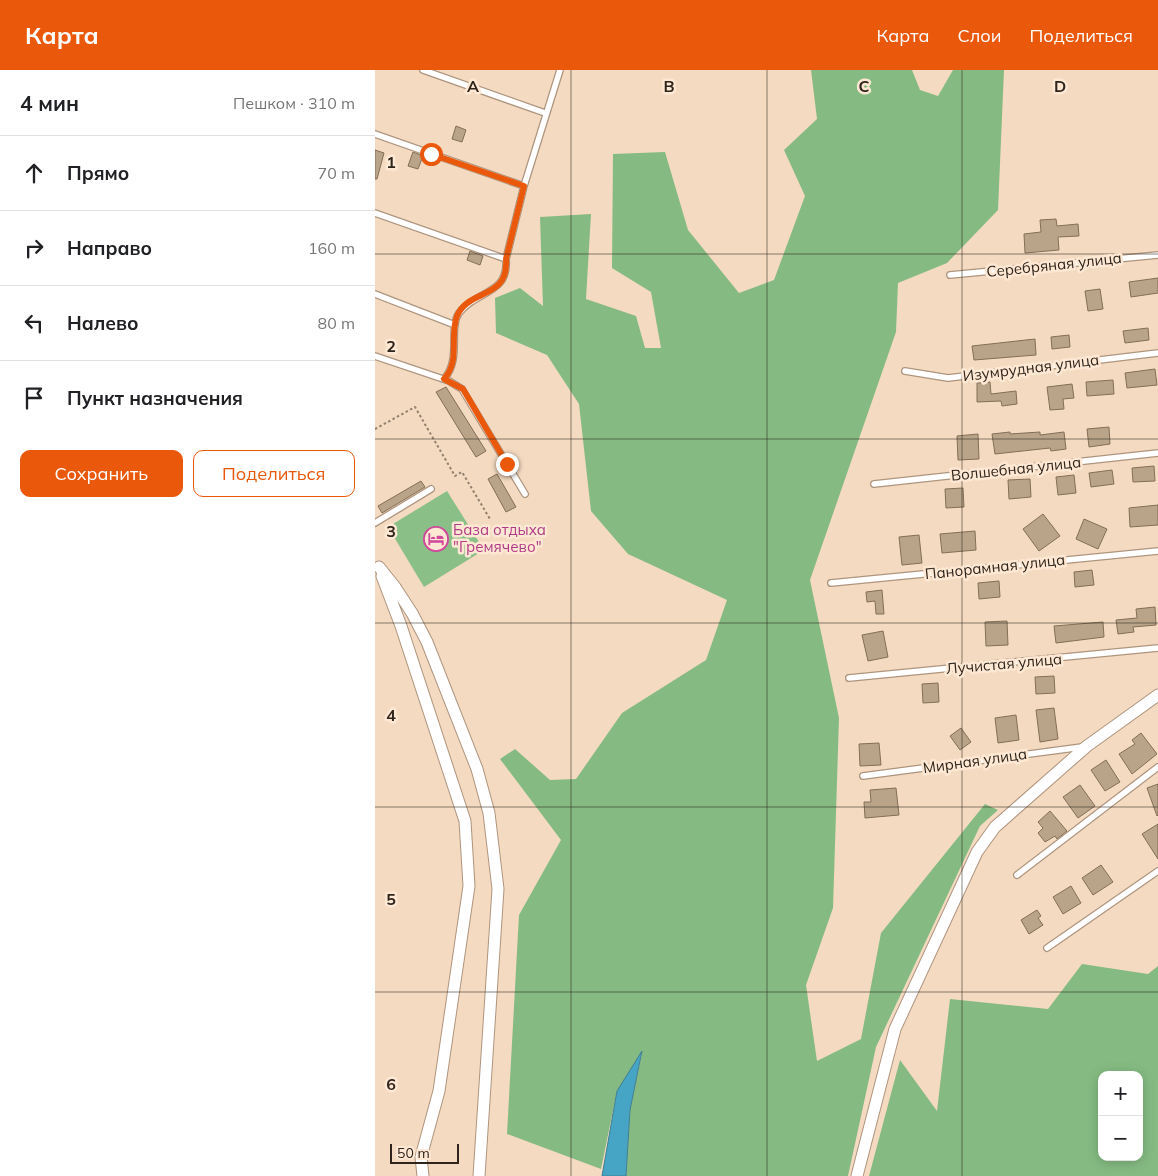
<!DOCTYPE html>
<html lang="ru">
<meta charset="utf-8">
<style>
body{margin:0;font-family:Mulish,sans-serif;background:#f2f2f2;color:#202124}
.controls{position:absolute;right:15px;bottom:15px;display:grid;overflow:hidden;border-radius:10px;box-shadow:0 2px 12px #0003}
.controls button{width:45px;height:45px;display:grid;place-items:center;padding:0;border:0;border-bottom:1px solid #e0e0e0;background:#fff;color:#202124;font:25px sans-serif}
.scale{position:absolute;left:15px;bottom:12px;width:69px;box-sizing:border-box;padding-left:5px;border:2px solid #2e241b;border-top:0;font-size:14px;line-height:18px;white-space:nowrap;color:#2e241b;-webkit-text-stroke:4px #fee8d4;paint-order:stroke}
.stop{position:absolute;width:15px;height:15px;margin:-11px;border:4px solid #ea580c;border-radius:50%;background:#fff}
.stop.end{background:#ea580c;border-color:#fff;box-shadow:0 1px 5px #0008}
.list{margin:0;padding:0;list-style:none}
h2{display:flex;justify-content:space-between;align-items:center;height:65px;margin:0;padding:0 20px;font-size:21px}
h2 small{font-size:16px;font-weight:400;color:#757577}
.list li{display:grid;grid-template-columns:32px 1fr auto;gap:15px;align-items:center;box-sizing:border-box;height:75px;padding:0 20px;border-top:1px solid #e0e0e0}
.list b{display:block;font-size:19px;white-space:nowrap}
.list em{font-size:16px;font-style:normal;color:#757577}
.actions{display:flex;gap:10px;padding:15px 20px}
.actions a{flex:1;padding:11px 0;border:1px solid #ea580c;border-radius:10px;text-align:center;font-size:18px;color:#ea580c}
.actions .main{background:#ea580c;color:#fff}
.icon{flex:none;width:28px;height:28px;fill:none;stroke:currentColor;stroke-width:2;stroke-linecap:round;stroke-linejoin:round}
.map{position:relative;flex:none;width:783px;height:1106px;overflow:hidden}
header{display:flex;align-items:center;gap:30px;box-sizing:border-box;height:70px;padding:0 25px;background:#ea580c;color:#fff}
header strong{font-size:24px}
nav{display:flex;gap:28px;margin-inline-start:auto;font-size:18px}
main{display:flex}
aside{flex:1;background:#fff}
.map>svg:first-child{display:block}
.green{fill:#8ac087}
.forest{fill:#85bb82;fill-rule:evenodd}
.water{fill:#46a5c4;stroke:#3f7e91}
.building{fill:#b9a48a;stroke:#826f55}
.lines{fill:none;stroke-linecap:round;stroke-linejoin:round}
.lane-casing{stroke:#ae957e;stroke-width:8}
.street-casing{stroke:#ae957e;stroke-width:13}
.path{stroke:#92806f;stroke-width:2;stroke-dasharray:2.5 2.5;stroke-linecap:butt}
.lane{stroke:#fff;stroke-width:5.5}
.street{stroke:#fff;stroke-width:11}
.route{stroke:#ea580c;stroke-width:6}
.grid{fill:none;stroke:#2e241b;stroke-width:1;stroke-opacity:0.55}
.labels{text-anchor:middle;stroke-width:5;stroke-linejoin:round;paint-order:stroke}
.street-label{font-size:15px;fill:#2e241b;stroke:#fee8d4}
.hotel-label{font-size:15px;fill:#b23c85;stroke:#fee8d4;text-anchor:start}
.grid-label{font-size:16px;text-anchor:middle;font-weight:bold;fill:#2e241b;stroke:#fee8d4;stroke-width:5;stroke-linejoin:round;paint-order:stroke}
</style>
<header>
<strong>Карта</strong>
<nav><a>Карта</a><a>Слои</a><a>Поделиться</a></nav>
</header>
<main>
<aside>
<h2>4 мин<small>Пешком · 310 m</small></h2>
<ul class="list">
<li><svg class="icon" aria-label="ahead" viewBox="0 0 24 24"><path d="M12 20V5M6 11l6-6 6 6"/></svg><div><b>Прямо</b></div><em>70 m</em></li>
<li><svg class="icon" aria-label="right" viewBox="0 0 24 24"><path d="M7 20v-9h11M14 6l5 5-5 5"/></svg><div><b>Направо</b></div><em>160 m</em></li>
<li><svg class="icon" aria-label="left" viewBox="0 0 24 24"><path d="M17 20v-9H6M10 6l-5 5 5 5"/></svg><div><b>Налево</b></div><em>80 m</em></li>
<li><svg class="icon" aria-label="arrive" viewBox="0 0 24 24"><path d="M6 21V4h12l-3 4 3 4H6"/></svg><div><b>Пункт назначения</b></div></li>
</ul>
<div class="actions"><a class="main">Сохранить</a><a>Поделиться</a></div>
</aside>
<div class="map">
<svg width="783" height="1106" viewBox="0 0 783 1106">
<rect width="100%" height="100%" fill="#f4dac1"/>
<!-- green -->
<path class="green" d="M 72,421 L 109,480 L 49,517 L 13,457 Z"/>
<!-- forest -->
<path class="forest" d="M 436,0 L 537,0 L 545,20 L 563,26 L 578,0 L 629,0 L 623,140 L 572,193 L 523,213 L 521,262 L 435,510 L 464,648 L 458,838 L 431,915 L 442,991 L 486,969 L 506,863 L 610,734 L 623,740 L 605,756 L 501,977 L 473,1106 L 251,1106 L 255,1040 L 267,983 L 242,1021 L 226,1099 L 132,1064 L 144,845 L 186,770 L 125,689 L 140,679 L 175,710 L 201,709 L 247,643 L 331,590 L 352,530 L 253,484 L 216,441 L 204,334 L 172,285 L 121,263 L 120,228 L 145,218 L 168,236 L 165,147 L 216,144 L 211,229 L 261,246 L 270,278 L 286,278 L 276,222 L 237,198 L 238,84 L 290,82 L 313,160 L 364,223 L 399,210 L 430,126 L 409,80 L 442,49 Z
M 707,894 L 773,904 L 783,896 L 783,1106 L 494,1106 L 525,990 L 562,1041 L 575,929 L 673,939 ZM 727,1005 L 764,1005 L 764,1087 L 727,1087 Z"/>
<!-- water -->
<path class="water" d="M 267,981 L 255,1040 L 251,1106 L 227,1106 L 242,1021 Z"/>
<!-- building -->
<path class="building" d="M 81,56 L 91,60 L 87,72 L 77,69 Z
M 0,80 L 9,83 L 2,109 L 0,109 Z
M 38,82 L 48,86 L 43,99 L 33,96 Z
M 681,149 L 682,156 L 703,154 L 704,166 L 683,167 L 684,180 L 650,183 L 649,164 L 666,162 L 665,150 Z
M 95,181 L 108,186 L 105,195 L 92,190 Z
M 783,208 L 783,223 L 756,227 L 754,212 Z
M 725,219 L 728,239 L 713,241 L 710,221 Z
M 773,258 L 774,270 L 750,273 L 748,261 Z
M 694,265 L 695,277 L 677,279 L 676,267 Z
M 660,269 L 661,285 L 599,290 L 597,276 Z
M 780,299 L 782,315 L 752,318 L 750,303 Z
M 738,310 L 739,324 L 712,326 L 711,312 Z
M 615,312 L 616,324 L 641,321 L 642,334 L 627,336 L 626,331 L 602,332 L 602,313 Z
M 697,314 L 699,328 L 688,329 L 689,339 L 675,340 L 672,317 Z
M 71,317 L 111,381 L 101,387 L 61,322 Z
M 734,357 L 735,374 L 714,377 L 712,359 Z
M 635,362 L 635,364 L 665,362 L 665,365 L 689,362 L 691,379 L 676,381 L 675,378 L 620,384 L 617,364 Z
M 603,364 L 604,389 L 583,390 L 582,366 Z
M 779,396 L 780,411 L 758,412 L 757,398 Z
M 737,400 L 739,414 L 716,417 L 714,403 Z
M 122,404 L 141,437 L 131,442 L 113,409 Z
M 699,405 L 701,423 L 683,425 L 681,407 Z
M 655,409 L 656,427 L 634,429 L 633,410 Z
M 46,411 L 50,417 L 7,443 L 3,436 Z
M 588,418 L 589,437 L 571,438 L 570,419 Z
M 783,435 L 783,455 L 755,457 L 754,438 Z
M 668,444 L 685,466 L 664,481 L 648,459 Z
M 709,449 L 732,459 L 723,479 L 701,469 Z
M 600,461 L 601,480 L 567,483 L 565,464 Z
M 544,465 L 547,493 L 527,495 L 524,467 Z
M 717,500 L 719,515 L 700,517 L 699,502 Z
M 624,511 L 625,527 L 604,529 L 603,513 Z
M 507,520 L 509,544 L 501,544 L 500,531 L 492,532 L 491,522 Z
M 780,537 L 781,555 L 758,557 L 759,562 L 743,564 L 741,550 L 762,548 L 761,539 Z
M 632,551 L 633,575 L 611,576 L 610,552 Z
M 728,552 L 729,567 L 681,573 L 679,556 Z
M 508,561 L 513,587 L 493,591 L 487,565 Z
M 679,606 L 680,623 L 661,624 L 660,607 Z
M 563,613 L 564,632 L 548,633 L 547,614 Z
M 679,638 L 683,669 L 665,672 L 661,640 Z
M 641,645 L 644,670 L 623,673 L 620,648 Z
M 586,658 L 596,672 L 585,680 L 575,666 Z
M 766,663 L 782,684 L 757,704 L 744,684 L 760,674 L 757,670 Z
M 504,673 L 506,695 L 485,696 L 484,674 Z
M 731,690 L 745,712 L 730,721 L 716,700 Z
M 783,714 L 783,745 L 782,746 L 772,718 Z
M 705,715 L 720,736 L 703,748 L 688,727 Z
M 521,718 L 524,745 L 490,748 L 489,732 L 496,732 L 495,720 Z
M 675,741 L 692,761 L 682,769 L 680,766 L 670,772 L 663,763 L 668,758 L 663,752 Z
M 783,754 L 783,789 L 767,764 Z
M 726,795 L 738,812 L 718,825 L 707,808 Z
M 696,816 L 706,833 L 688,844 L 678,827 Z
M 662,840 L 666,846 L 663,848 L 668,855 L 654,864 L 646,850 Z"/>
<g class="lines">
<defs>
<path id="lane" d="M 48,0 L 170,43
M 0,64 L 149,116
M 0,143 L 131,189
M 575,205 L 783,185
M 0,224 L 80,255
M 0,286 L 74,311 L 87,319 L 150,424
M 530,301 L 573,308 L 783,283
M 69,309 C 87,289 73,259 84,243 C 101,220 134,225 131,189 L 149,116 L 185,0
M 499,414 L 783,383
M 0,453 L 56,419
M 456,513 L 783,481
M 474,608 L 783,578
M 488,706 L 707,677
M 642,805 L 783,697
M 672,878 L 783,801"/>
<path id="street" d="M 4,497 L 20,517 L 37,543 L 52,572 L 102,699 L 114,743 L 123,819 L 104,1106
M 7,506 L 26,556 L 90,751 L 94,816 L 64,1021 L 46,1087 L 48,1106
M 482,1106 L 520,959 L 602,782 L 620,757 L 712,676 L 783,625"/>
</defs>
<!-- lane casing -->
<use href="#lane" class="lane-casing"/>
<!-- street casing -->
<use href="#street" class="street-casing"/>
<!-- path -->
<path class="path" d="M 0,359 L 40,337 L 80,406 L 87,402 L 115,449"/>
<!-- lane -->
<use href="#lane" class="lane"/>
<!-- street -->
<use href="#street" class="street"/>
</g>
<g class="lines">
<!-- route -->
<path class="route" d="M 56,84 L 149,116 L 131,189 C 134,230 94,218 82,246 C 74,267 86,290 69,309 L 88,319 L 132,394"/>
</g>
<!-- grid -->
<path class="grid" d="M 196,0 L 196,1106M 392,0 L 392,1106M 587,0 L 587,1106M 0,184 L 783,184M 0,369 L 783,369M 0,553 L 783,553M 0,737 L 783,737M 0,922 L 783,922"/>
<!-- icons -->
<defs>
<symbol id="hotel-ring" viewBox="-11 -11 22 22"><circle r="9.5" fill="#fee8d4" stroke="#d1479c" stroke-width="1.5"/><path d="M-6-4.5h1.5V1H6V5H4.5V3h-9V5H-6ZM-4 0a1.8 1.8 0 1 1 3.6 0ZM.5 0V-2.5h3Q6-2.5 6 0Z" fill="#d1479c"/></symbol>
</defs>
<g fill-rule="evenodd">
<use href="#hotel-ring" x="47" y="455" width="28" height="28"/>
</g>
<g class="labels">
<!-- street labels -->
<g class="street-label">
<text transform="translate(679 195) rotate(-6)" y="5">Серебряная улица</text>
<text transform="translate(656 298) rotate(-7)" y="5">Изумрудная улица</text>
<text transform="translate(641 399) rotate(-6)" y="5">Волшебная улица</text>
<text transform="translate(620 497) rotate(-6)" y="5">Панорамная улица</text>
<text transform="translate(629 594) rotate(-5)" y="5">Лучистая улица</text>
<text transform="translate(600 691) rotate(-8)" y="5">Мирная улица</text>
</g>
<!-- hotel labels -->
<g class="hotel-label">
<text x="78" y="465">База отдыха<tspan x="78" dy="17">"Гремячево"</tspan></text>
</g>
</g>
<g class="grid-label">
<text x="98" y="22">A</text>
<text x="294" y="22">B</text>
<text x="489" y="22">C</text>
<text x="685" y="22">D</text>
<text x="16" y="98">1</text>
<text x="16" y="282">2</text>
<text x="16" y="467">3</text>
<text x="16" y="651">4</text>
<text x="16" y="835">5</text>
<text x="16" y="1020">6</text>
</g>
</svg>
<div class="controls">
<button>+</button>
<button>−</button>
</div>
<div class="scale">50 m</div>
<div class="stop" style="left:56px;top:84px"></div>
<div class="stop end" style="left:132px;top:394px"></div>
</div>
</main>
